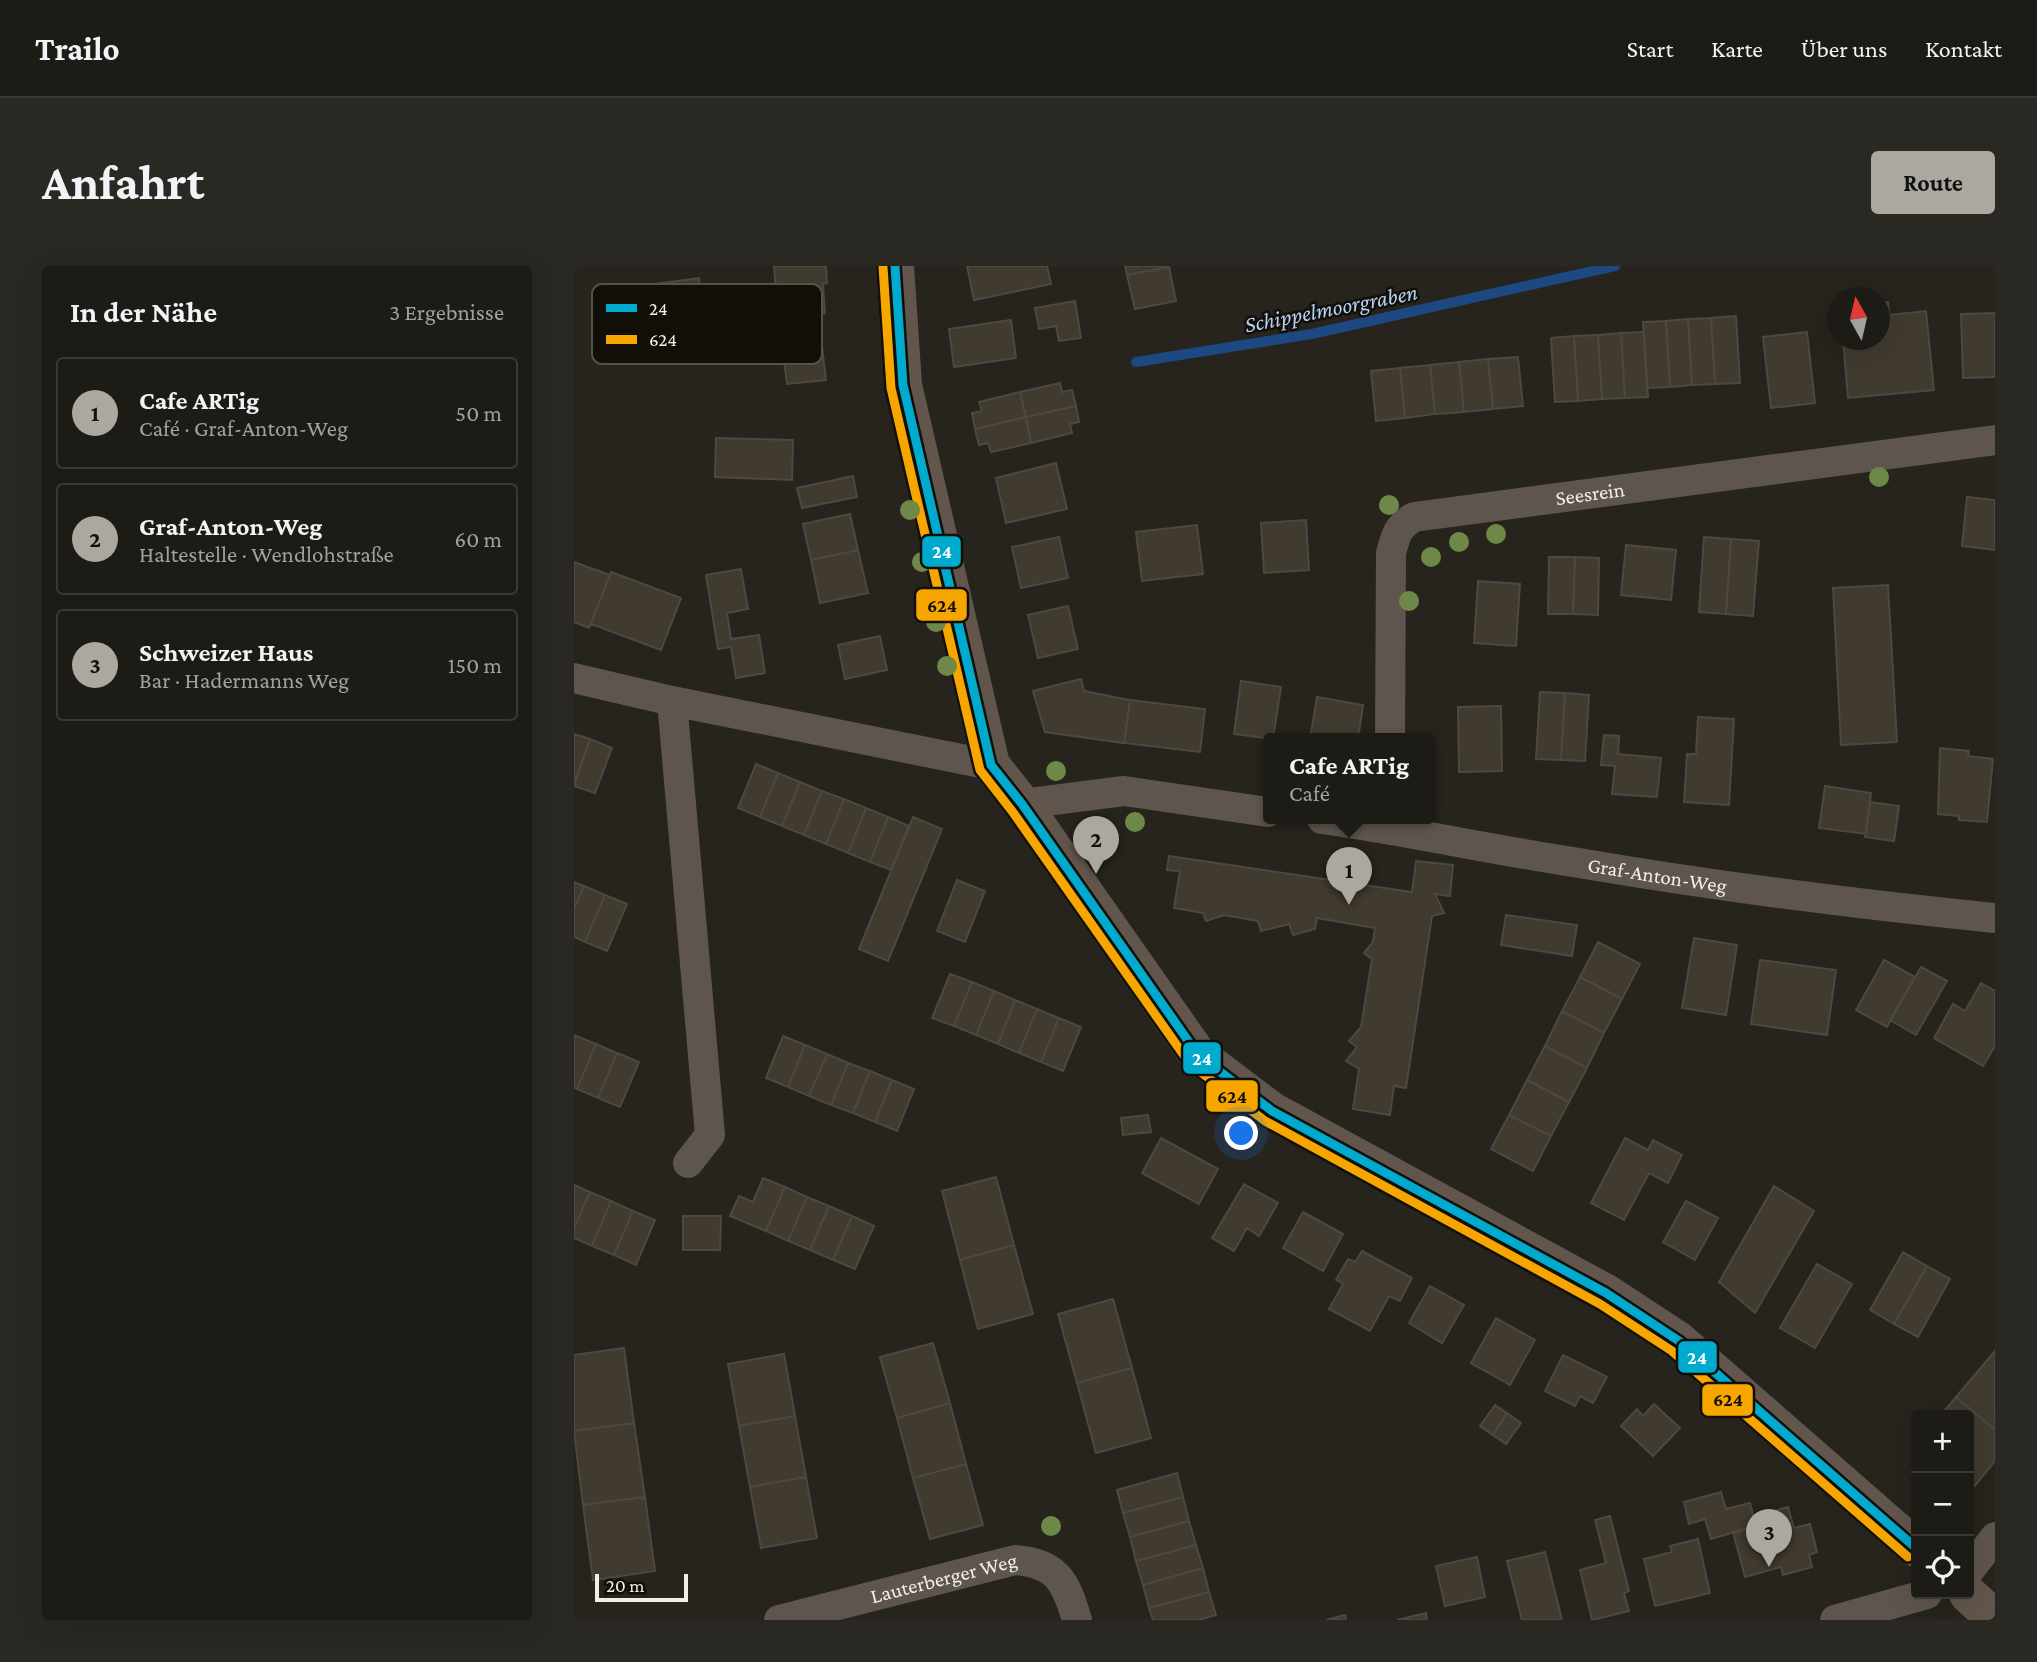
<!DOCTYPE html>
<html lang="de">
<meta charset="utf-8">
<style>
body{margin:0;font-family:"Crimson Pro",serif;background:#292822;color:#f1f3f6}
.controls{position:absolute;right:21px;bottom:21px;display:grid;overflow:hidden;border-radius:7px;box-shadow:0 7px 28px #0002}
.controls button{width:63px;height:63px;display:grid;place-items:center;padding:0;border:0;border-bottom:2px solid #3a3934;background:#1c1b15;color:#f1f3f6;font:35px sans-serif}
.compass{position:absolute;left:1253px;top:21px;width:63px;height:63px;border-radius:50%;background:#1c1b15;box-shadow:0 7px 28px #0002;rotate:352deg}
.scale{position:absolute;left:21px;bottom:18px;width:93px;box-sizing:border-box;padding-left:7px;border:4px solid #f2efe5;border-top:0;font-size:19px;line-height:24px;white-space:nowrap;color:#f2efe5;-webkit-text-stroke:5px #110f08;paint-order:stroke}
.you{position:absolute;left:668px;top:868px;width:24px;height:24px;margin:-18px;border:5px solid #fff;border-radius:50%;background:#1a73e8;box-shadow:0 0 0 10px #1a73e833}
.badge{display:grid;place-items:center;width:46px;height:46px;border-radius:50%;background:#aba89f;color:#111;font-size:23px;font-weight:700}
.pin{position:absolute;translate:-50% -58px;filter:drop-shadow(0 2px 4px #0008)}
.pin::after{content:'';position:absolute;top:37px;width:24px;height:21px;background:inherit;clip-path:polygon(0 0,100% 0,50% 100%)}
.popup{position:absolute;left:689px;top:467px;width:172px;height:91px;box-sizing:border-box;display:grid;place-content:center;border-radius:7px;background:#1c1b15;filter:drop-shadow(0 2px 5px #0005);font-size:23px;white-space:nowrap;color:#a0a1a0}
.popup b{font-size:26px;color:#f1f3f6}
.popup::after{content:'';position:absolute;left:50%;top:100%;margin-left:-14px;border:14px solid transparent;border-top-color:#1c1b15}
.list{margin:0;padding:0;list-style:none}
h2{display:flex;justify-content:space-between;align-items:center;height:91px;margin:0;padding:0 28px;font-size:30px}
h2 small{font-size:23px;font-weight:400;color:#a0a1a0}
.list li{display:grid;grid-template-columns:46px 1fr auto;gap:21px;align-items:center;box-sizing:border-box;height:112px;margin:0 14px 14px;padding:0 14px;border:2px solid #3a3934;border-radius:7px}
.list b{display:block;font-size:26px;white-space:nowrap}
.list p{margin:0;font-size:23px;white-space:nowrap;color:#a0a1a0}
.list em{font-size:23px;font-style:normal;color:#a0a1a0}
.icon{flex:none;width:38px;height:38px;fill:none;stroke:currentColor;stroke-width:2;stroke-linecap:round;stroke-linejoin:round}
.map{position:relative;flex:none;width:1421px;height:1354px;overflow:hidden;border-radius:7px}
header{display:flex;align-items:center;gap:42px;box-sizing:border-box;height:98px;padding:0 35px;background:#1c1b15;border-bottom:2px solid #3a3934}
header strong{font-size:33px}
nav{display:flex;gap:38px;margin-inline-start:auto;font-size:24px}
.intro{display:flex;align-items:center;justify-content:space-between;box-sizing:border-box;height:168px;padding:0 42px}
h1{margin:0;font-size:49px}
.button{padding:18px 32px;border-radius:7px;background:#aba89f;color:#111;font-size:24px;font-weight:700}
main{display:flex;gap:42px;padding:0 42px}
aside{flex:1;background:#1c1b15;border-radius:7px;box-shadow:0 7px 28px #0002}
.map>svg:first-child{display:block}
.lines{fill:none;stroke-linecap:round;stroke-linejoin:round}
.stream{stroke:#1d4882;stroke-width:10}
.building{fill:#413a2f;stroke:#4c4943;stroke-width:2}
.street{stroke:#5e564e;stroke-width:30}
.secondary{stroke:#62564c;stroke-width:38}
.bus-1-casing{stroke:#110f08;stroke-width:14}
.bus-2-casing{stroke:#110f08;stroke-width:14}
.bus-1{stroke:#00a9ce;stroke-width:9}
.bus-2{stroke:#f7a600;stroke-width:9}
.tree{fill:#6e8849}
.labels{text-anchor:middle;stroke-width:5;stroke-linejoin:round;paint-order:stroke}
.street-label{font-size:21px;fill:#f2efe5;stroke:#110f08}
.water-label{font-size:23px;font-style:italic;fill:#b6d1f5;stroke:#110f08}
.key{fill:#110f08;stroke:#54524a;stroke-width:2}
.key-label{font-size:19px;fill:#f2efe5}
.line-badge{stroke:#110f08;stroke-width:2.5}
.badge-label{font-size:19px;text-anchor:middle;font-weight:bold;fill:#fff}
.pale-badge-label{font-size:19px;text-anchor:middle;font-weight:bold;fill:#111}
</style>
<header>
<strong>Trailo</strong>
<nav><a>Start</a><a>Karte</a><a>Über uns</a><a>Kontakt</a></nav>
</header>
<div class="intro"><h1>Anfahrt</h1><a class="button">Route</a></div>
<main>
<aside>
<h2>In der Nähe<small>3 Ergebnisse</small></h2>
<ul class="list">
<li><span class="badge">1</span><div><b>Cafe ARTig</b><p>Café · Graf-Anton-Weg</p></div><em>50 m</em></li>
<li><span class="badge">2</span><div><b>Graf-Anton-Weg</b><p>Haltestelle · Wendlohstraße</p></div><em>60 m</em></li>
<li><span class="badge">3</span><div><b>Schweizer Haus</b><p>Bar · Hadermanns Weg</p></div><em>150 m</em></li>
</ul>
</aside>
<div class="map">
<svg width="1421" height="1354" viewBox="0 0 1421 1354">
<rect width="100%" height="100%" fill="#26241c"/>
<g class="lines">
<!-- stream -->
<path class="stream" d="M 562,96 L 738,68 L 1041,0"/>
</g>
<!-- building -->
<path class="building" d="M 200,0 L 252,0 L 253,17 L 249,18 L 251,47 L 204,51 Z
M 393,0 L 473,0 L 477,18 L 400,34 Z
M 551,0 L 594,0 L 595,1 L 553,9 Z
M 595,1 L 602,35 L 561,43 L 553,9 Z
M 125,12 L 132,66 L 42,75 L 35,24 Z
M 501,35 L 507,72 L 485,75 L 482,60 L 465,63 L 461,42 Z
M 1314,36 L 1315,49 L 1352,45 L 1360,124 L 1274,132 L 1269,74 L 1306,74 L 1306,37 Z
M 1421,47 L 1421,111 L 1389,112 L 1387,48 Z
M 1162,50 L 1166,117 L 1141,118 L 1137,52 Z
M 1137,52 L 1141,118 L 1118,119 L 1114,53 Z
M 1114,53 L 1118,119 L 1096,121 L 1092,55 Z
M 437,54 L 442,92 L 380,101 L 375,63 Z
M 1092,55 L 1096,121 L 1073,122 L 1069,56 Z
M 1070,66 L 1074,131 L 1051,132 L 1047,67 Z
M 1233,66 L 1241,137 L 1197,142 L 1189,71 Z
M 1047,67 L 1051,132 L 1028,133 L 1024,69 Z
M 1024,69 L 1028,133 L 1004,135 L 1000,70 Z
M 1000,70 L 1004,135 L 981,136 L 977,72 Z
M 247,72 L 252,114 L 213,118 L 208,77 Z
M 944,91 L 949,140 L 919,143 L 914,93 Z
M 914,93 L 919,143 L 890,146 L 885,96 Z
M 885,96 L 890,146 L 861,148 L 856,99 Z
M 856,99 L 861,148 L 831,152 L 826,102 Z
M 826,102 L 831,152 L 802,155 L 797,105 Z
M 486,117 L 488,126 L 498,124 L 502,140 L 452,151 L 446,126 Z
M 446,126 L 452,151 L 401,163 L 398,147 L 408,145 L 405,136 Z
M 502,140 L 505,156 L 496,158 L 498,167 L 457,177 L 452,151 Z
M 452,151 L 457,177 L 417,186 L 414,177 L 405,179 L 401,163 Z
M 142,172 L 219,174 L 218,214 L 141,211 Z
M 482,197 L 493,243 L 432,257 L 422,212 Z
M 279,210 L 283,231 L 228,242 L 223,222 Z
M 1393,231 L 1421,234 L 1421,284 L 1388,280 Z
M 276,248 L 284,284 L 237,294 L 229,258 Z
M 732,254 L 735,304 L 690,307 L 687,257 Z
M 623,259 L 629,308 L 568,315 L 562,266 Z
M 485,271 L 494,312 L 447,322 L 438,281 Z
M 1130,271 L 1157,273 L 1152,348 L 1125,346 Z
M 1157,273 L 1185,275 L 1179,350 L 1152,348 Z
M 1052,279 L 1102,284 L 1097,334 L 1047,329 Z
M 284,284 L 294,327 L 246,337 L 237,294 Z
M 975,291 L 1001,291 L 999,348 L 974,348 Z
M 1001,291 L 1025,292 L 1024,349 L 999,348 Z
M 0,296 L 36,309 L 15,362 L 0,356 Z
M 167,303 L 174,343 L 153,347 L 157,373 L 185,369 L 191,407 L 162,412 L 157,381 L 144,383 L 132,309 Z
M 37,306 L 107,332 L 87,384 L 17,358 Z
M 904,315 L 946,318 L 942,380 L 900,377 Z
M 1314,319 L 1323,476 L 1267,479 L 1259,322 Z
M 494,340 L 504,383 L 464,392 L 454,349 Z
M 306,370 L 313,404 L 271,413 L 264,379 Z
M 507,413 L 510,425 L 556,434 L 550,477 L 471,466 L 459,425 Z
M 667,415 L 707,421 L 699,473 L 660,468 Z
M 966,426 L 991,427 L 987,494 L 962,493 Z
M 991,427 L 1015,429 L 1011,495 L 987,494 Z
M 743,431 L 789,439 L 784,473 L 736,473 Z
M 556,434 L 631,443 L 626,486 L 550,477 Z
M 927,440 L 928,505 L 885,506 L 884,441 Z
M 1124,451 L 1160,453 L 1155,539 L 1110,536 L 1113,488 L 1122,488 Z
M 0,468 L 16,473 L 0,518 Z
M 1030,469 L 1045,470 L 1044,488 L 1087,492 L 1083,531 L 1038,528 L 1041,500 L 1027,499 Z
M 16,473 L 38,482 L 21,527 L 0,520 Z
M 1366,482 L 1395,485 L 1394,490 L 1419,493 L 1413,556 L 1385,554 L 1385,550 L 1364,548 Z
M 182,498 L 204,507 L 186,551 L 164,542 Z
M 204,507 L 226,516 L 208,560 L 186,551 Z
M 226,516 L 248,525 L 230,569 L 208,560 Z
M 1251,520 L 1297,527 L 1292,568 L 1245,562 Z
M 248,525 L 270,533 L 252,578 L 230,569 Z
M 270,533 L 292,542 L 274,587 L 252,578 Z
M 1296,536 L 1325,540 L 1320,575 L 1291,571 Z
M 292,542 L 314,551 L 296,596 L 274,587 Z
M 314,551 L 335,560 L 317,604 L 296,596 Z
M 339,551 L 368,563 L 314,695 L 285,683 Z
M 595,590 L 838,626 L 842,595 L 879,599 L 876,630 L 861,628 L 870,647 L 858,650 L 832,822 L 820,820 L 816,849 L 779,843 L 785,803 L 772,795 L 783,781 L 775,775 L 787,761 L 798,693 L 790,687 L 799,676 L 801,662 L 743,652 L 741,663 L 719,669 L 715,658 L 687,665 L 684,655 L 650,649 L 632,655 L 629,647 L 600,642 L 606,605 L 593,604 Z
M 383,614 L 411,625 L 391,676 L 363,665 Z
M 0,616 L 10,620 L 0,643 Z
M 10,620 L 31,629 L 11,676 L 0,671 L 0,643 Z
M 31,629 L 53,638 L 33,685 L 11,676 Z
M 932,649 L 1003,659 L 998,690 L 927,679 Z
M 1120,672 L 1163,679 L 1152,749 L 1108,742 Z
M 1024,676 L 1066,698 L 1048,733 L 1006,711 Z
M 1186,694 L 1262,704 L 1253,769 L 1177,758 Z
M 1310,694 L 1341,711 L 1313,761 L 1282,744 Z
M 1347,701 L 1373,715 L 1342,769 L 1316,754 Z
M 376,708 L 398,716 L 380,760 L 358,752 Z
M 1006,711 L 1048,733 L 1030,767 L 988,745 Z
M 398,716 L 420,725 L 402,769 L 380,760 Z
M 1407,717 L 1421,725 L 1421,780 L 1409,800 L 1360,772 L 1379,738 L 1391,745 Z
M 420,725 L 441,734 L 424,778 L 402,769 Z
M 441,734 L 463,743 L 445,787 L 424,778 Z
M 463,743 L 485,752 L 467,796 L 445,787 Z
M 988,745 L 1030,767 L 1013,802 L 971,780 Z
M 485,752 L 507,761 L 489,805 L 467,796 Z
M 0,769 L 22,778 L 3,823 L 0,821 Z
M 209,770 L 231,779 L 214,821 L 192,812 Z
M 22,778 L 43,787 L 24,832 L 3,823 Z
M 231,779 L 253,788 L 235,830 L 214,821 Z
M 971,780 L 1013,802 L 995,836 L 953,814 Z
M 43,787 L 65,796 L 46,841 L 24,832 Z
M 253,788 L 274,797 L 257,839 L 235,830 Z
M 274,797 L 296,805 L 279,847 L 257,839 Z
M 296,805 L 318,814 L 301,856 L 279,847 Z
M 318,814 L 340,823 L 323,865 L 301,856 Z
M 953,814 L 995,836 L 977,870 L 935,849 Z
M 574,849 L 577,866 L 549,869 L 547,852 Z
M 935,849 L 977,870 L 959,905 L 917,883 Z
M 587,872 L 644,903 L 625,938 L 568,907 Z
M 1051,872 L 1074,884 L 1079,874 L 1108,889 L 1094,917 L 1075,907 L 1050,954 L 1017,937 Z
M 422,911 L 440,979 L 386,994 L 368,925 Z
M 189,912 L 211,921 L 192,965 L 156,950 L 165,930 L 179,936 Z
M 670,918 L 704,937 L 685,970 L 673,962 L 660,985 L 638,972 Z
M 0,919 L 16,926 L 0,962 Z
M 1200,920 L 1240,945 L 1181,1047 L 1145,1016 Z
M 211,921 L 233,931 L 214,975 L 192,965 Z
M 16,926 L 37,935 L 18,980 L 0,972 L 0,962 Z
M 233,931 L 255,940 L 236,984 L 214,975 Z
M 37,935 L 59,945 L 40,989 L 18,980 Z
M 1112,935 L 1144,952 L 1121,994 L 1089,976 Z
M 255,940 L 278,950 L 259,994 L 236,984 Z
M 59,945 L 81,954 L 62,999 L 40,989 Z
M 729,946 L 769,968 L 749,1005 L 709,982 Z
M 109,950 L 147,950 L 146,984 L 109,984 Z
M 278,950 L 300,960 L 281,1003 L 259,994 Z
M 440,979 L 459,1048 L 404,1063 L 386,994 Z
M 788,985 L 838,1012 L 826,1035 L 815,1030 L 796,1065 L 755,1043 L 769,1018 L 762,1014 L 774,993 L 781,996 Z
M 1329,986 L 1353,1000 L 1320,1058 L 1296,1044 Z
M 1243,998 L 1278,1018 L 1241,1082 L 1206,1062 Z
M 1353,1000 L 1376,1013 L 1344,1071 L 1320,1058 Z
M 856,1020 L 890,1039 L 868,1077 L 835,1057 Z
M 539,1033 L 558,1102 L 503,1117 L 484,1048 Z
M 922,1052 L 961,1074 L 936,1119 L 897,1097 Z
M 359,1077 L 376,1137 L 323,1152 L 306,1091 Z
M 50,1082 L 60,1157 L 0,1165 L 0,1089 Z
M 1421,1085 L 1421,1164 L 1382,1131 Z
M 210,1088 L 221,1150 L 165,1160 L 154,1098 Z
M 989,1089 L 1033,1111 L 1019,1137 L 1006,1130 L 1001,1140 L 971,1125 Z
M 558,1102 L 577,1172 L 522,1187 L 503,1117 Z
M 1382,1131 L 1421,1164 L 1421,1195 L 1395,1227 L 1395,1149 L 1367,1149 Z
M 376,1137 L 392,1198 L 339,1212 L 323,1152 Z
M 1080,1138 L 1106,1162 L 1079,1190 L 1047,1160 L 1063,1143 L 1069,1150 Z
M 921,1139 L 933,1147 L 919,1169 L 906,1160 Z
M 933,1147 L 947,1157 L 932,1178 L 919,1169 Z
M 221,1150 L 232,1211 L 176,1221 L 165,1160 Z
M 60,1157 L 71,1231 L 9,1239 L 0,1165 Z
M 392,1198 L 409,1259 L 356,1273 L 339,1212 Z
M 603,1207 L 609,1231 L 549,1247 L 543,1224 Z
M 232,1211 L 243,1272 L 187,1282 L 176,1221 Z
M 1147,1226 L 1152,1243 L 1176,1237 L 1182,1260 L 1137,1273 L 1131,1253 L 1115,1258 L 1110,1236 Z
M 71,1231 L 81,1305 L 19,1314 L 9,1239 Z
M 609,1231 L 615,1255 L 556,1271 L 549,1247 Z
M 1214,1241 L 1220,1262 L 1236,1258 L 1243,1286 L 1235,1289 L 1238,1301 L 1209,1309 L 1207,1301 L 1171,1311 L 1159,1266 L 1182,1260 L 1179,1251 Z
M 1036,1250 L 1055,1325 L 1050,1327 L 1055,1345 L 1018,1354 L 1006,1304 L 1032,1297 L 1021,1254 Z
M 615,1255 L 622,1279 L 562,1295 L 556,1271 Z
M 1124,1273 L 1136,1327 L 1081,1340 L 1070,1293 L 1098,1286 L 1096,1280 Z
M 622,1279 L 629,1302 L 569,1319 L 562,1295 Z
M 971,1286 L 988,1354 L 948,1354 L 933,1295 Z
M 903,1291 L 911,1331 L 871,1340 L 862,1300 Z
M 629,1302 L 635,1326 L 575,1342 L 569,1319 Z
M 635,1326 L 642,1349 L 625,1354 L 579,1354 L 575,1342 Z
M 852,1347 L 853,1354 L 823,1354 Z
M 771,1349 L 772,1354 L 752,1354 Z"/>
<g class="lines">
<!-- street -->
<g class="street">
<path d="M 0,412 L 98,435"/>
<path id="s1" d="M 816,473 L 817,287 C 822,269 823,261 840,251 L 1421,174"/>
<path d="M 448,538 L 550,525 L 694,546"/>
<path id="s2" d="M 748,553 C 832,565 915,583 999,596 C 1139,620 1280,638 1421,652"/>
<path d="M 114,897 L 136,869 L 98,435 L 417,499"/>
<path d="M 1395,1305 L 1421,1271"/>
<path id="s3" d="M 205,1354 L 441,1294 C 483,1297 492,1316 503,1354"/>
<path d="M 1261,1354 L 1353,1328"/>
</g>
<!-- secondary -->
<path class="secondary" d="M 321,0 L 329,119 L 417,499 L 448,538 L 624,789 L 698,845 L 1032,1027 L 1105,1075 L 1342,1282
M 1394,1328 L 1421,1353"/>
<defs>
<path id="bus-1" d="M 321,0 L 329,119 L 417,499 L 448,538 L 624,789 L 698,845 L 1032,1027 L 1105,1075 L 1342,1282"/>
<path id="bus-2" d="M 309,1 L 317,122 L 406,504 L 438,545 L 616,798 L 691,855 L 1026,1038 L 1098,1085 L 1334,1291"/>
</defs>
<!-- bus-1 casing -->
<use href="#bus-1" class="bus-1-casing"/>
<!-- bus-2 casing -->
<use href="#bus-2" class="bus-2-casing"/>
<!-- bus-1 -->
<use href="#bus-1" class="bus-1"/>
<!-- bus-2 -->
<use href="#bus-2" class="bus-2"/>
</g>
<!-- trees -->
<g class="tree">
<circle cx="1305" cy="211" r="10"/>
<circle cx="815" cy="239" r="10"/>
<circle cx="336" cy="244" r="10"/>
<circle cx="922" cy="268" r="10"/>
<circle cx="885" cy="276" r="10"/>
<circle cx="857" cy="291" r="10"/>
<circle cx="348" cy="296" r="10"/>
<circle cx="835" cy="335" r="10"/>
<circle cx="362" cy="356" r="10"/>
<circle cx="373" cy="400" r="10"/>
<circle cx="482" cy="505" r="10"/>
<circle cx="561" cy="556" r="10"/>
<circle cx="532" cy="577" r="10"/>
<circle cx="477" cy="1260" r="10"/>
</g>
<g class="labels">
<!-- street labels -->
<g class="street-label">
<text dy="7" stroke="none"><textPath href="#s1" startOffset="408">Seesrein</textPath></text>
<text dy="7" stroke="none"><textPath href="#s2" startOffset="340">Graf-Anton-Weg</textPath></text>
<text dy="7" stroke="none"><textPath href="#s3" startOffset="170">Lauterberger Weg</textPath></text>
</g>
<!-- water labels -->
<g class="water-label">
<text transform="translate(757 42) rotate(-11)" y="8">Schippelmoorgraben</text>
</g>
</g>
<!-- legend -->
<rect x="18" y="18" width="230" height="80" rx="10" class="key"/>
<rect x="32" y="38" width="31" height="8" fill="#00a9ce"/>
<rect x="32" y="69" width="31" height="9" fill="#f7a600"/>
<g class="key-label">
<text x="75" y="49">24</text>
<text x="75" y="80">624</text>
</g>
<g class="line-badge">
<rect x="347" y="269" width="41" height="33" rx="7" fill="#00a9ce"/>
<rect x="341" y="322" width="53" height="34" rx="7" fill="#f7a600"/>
<rect x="608" y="775" width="40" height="34" rx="7" fill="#00a9ce"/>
<rect x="631" y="813" width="54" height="34" rx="7" fill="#f7a600"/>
<rect x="1103" y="1074" width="41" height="34" rx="7" fill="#00a9ce"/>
<rect x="1127" y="1117" width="53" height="34" rx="7" fill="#f7a600"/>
</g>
<g class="badge-label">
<text x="368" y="292">24</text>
<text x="628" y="799">24</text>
<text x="1123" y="1098">24</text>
</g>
<g class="pale-badge-label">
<text x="368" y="346">624</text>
<text x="658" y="837">624</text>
<text x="1154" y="1140">624</text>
</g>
</svg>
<div class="controls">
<button>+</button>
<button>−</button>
<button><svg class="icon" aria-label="locate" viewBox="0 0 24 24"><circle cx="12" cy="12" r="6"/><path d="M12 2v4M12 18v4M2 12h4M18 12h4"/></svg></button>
</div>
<svg class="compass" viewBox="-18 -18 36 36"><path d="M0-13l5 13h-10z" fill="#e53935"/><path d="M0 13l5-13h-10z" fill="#a0a1a0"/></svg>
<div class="scale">20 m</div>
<div class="you"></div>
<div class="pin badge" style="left:775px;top:639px">1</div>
<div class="popup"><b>Cafe ARTig</b>Café</div>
<div class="pin badge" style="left:522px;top:608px">2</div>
<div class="pin badge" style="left:1195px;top:1301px">3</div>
</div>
</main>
